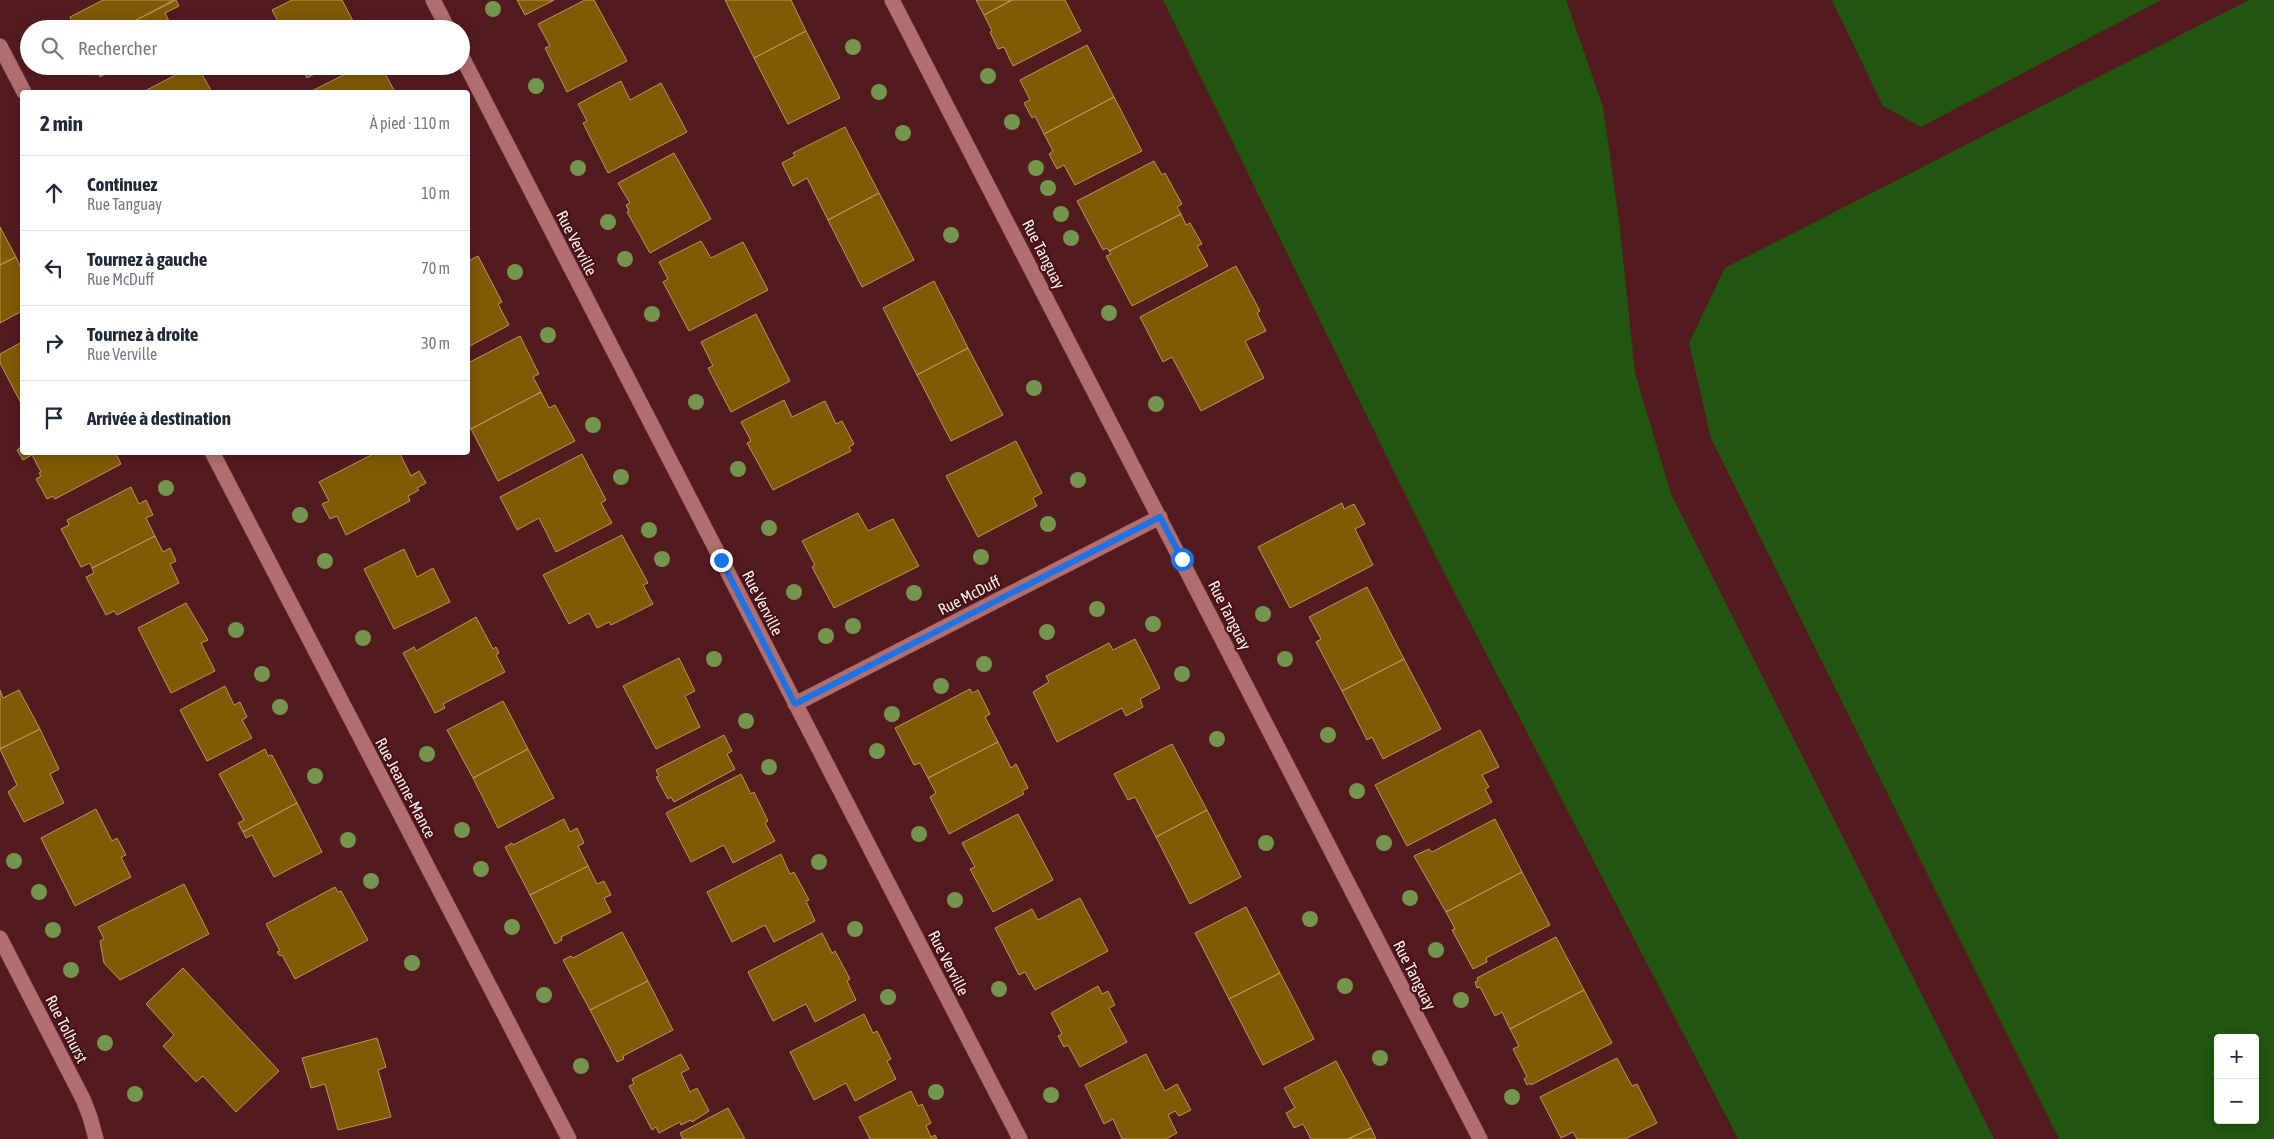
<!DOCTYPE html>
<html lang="fr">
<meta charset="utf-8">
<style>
body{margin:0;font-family:"Asap Condensed",sans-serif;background:#f2f2f3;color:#1f2937}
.controls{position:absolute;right:15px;bottom:15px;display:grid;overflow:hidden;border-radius:5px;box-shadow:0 2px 12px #0003}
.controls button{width:45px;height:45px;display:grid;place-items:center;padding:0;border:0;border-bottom:1px solid #e0e1e3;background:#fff;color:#1f2937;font:25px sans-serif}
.stop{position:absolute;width:15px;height:15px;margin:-11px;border:4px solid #1a73e8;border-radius:50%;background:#fff}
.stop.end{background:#1a73e8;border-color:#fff;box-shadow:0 1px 5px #0008}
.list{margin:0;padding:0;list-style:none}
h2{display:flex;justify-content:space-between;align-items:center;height:65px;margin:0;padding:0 20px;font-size:21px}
h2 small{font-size:16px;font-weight:400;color:#747a83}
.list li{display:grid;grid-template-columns:32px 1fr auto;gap:15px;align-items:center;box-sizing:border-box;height:75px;padding:0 20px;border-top:1px solid #e0e1e3}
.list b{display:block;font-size:19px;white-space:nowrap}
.list p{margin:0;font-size:16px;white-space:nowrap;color:#747a83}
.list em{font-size:16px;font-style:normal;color:#747a83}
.icon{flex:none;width:28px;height:28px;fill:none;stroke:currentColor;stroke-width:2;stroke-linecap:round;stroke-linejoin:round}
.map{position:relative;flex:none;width:2274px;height:1139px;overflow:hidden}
.search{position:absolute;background:#fff;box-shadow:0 2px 12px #0003;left:20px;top:20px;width:450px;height:55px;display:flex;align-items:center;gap:12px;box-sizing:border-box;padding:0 18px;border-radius:28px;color:#747a83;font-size:19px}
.panel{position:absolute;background:#fff;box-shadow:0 2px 12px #0003;left:20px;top:90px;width:450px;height:365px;border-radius:5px}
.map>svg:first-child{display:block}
.green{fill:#215710;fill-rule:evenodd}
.building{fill:#805a05;stroke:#b9975e}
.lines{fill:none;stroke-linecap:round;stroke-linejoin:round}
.minor-casing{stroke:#62353a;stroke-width:16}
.minor{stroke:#b16e6e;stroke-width:15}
.tree{fill:#74954d}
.route{stroke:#1a73e8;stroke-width:6}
.labels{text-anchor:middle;stroke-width:4.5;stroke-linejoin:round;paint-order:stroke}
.street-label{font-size:16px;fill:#f9f1f1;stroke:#480f15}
</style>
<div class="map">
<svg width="2274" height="1139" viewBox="0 0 2274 1139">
<rect width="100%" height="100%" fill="#541b1f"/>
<!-- green -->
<path class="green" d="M 1163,0 L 1566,0 L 1603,107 L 1619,220 L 1635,373 L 1671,494 L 1994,1139 L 1738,1139 L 1434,553 Z
M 1832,0 L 2161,0 L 1921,127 L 1883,106 Z
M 2249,0 L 2274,0 L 2274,1139 L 2059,1139 L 1711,438 L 1689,343 L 1725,268 ZM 2218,1038 L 2255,1038 L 2255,1120 L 2218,1120 Z"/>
<!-- building -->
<path class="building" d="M 103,0 L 174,0 L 119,29 L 71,29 L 68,22 L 71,20 L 70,17 Z
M 176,0 L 179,6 L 165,13 L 173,29 L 119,29 Z
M 292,0 L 342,0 L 353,21 L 349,23 L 353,29 L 282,29 L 272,10 Z
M 517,0 L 554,0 L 525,15 Z
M 585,0 L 594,0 L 627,61 L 567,92 L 545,48 L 550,46 L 538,24 Z
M 725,0 L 791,0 L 806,31 L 754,58 Z
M 976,0 L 1012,0 L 984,15 Z
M 1012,0 L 1065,0 L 1081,31 L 1013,66 L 1004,47 L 998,49 L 990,32 L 992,31 L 984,15 Z
M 806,31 L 840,98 L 788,124 L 754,58 Z
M 1087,45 L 1114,97 L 1044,134 L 1035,116 L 1032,118 L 1024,103 L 1030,100 L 1020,80 Z
M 91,66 L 121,66 L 100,77 L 99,73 L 95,75 Z
M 301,66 L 329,66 L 307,78 Z
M 361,66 L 381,66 L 395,92 L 310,92 Z
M 191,67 L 193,70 L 198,67 L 212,92 L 143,92 Z
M 621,81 L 630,100 L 661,83 L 687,132 L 608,173 L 583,123 L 587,121 L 578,104 Z
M 1114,97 L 1142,151 L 1075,185 L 1064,165 L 1057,169 L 1049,154 L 1053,151 L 1044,134 Z
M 845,127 L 879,193 L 828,220 L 807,178 L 793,186 L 782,163 L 795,156 L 793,153 Z
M 674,153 L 711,219 L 650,253 L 627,212 L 629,211 L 626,205 L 630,203 L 618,183 Z
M 1154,161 L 1162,175 L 1165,173 L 1182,204 L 1177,207 L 1181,214 L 1109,251 L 1107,248 L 1103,250 L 1077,201 Z
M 879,193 L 914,260 L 862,287 L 828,220 Z
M 1181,214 L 1186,225 L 1190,223 L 1202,244 L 1197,246 L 1208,266 L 1132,306 L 1106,256 L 1111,254 L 1109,251 Z
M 0,227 L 16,257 L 0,265 Z
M 701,241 L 711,258 L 743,242 L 768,290 L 689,331 L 663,282 L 668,279 L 659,262 Z
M 478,256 L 502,302 L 498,304 L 509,325 L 468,347 L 468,261 Z
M 16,257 L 22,270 L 22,311 L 0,323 L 0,265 Z
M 1236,266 L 1260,311 L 1257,313 L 1266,331 L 1245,341 L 1264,378 L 1201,411 L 1172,357 L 1163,362 L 1140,317 Z
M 934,281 L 968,348 L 917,375 L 883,308 Z
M 756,314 L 790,381 L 731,412 L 708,368 L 713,366 L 701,342 Z
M 520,336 L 539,374 L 533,377 L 541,392 L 471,429 L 468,423 L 468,363 Z
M 22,342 L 22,405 L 0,363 L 0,354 Z
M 968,348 L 1003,415 L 951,441 L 917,375 Z
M 541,392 L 549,408 L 555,405 L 575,441 L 498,481 L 471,429 Z
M 784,400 L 792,417 L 825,401 L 836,424 L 842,421 L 854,444 L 849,447 L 851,451 L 773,490 L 747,443 L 751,441 L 741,422 Z
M 1016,441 L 1042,493 L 1033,498 L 1037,506 L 978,537 L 946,476 Z
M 22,446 L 22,452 L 115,452 L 121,464 L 55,499 L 53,496 L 47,499 L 36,479 L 41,476 L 39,473 L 41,472 L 32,455 L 23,460 L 17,450 Z
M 377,452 L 385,452 L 386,455 L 399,452 L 411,476 L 419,471 L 426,483 L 417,488 L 419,490 L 408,496 L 410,501 L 346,535 L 337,516 L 330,519 L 322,504 L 329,501 L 319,482 Z
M 582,454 L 606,500 L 601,503 L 612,523 L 556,552 L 539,518 L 517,530 L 500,497 Z
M 131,487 L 139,504 L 146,500 L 153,515 L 146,518 L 155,536 L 92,568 L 90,563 L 81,567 L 61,529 L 69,525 L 67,520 Z
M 1342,503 L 1344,509 L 1354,504 L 1365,524 L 1355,529 L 1373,565 L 1290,608 L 1258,547 Z
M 858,513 L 868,531 L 893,519 L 919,566 L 834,608 L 812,567 L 815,565 L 802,541 Z
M 622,535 L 648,583 L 643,585 L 653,604 L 611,625 L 609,622 L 597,628 L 589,613 L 569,624 L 543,575 Z
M 155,536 L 163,552 L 170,548 L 176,561 L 170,564 L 179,583 L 117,615 L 114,611 L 106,615 L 86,577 L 94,573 L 92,568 Z
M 404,549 L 417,577 L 433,568 L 450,602 L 394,629 L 364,569 Z
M 1367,587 L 1404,659 L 1342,691 L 1316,642 L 1321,639 L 1309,617 Z
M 186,603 L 208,640 L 201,643 L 215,671 L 171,693 L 138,628 Z
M 476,617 L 493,649 L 496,647 L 499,653 L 496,655 L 505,672 L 443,704 L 445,708 L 435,713 L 403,653 L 414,647 L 416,651 Z
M 1135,639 L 1160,688 L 1140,699 L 1143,707 L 1126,716 L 1122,708 L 1057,742 L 1033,692 L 1049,682 L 1046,676 L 1109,643 L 1113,650 Z
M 679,658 L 695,691 L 685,696 L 700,727 L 656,749 L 623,686 Z
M 1404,659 L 1441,729 L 1383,759 L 1372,737 L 1367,740 L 1342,691 Z
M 225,686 L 234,705 L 240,702 L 247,717 L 242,720 L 252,738 L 207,761 L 180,710 Z
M 970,689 L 972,693 L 978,690 L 990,714 L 985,717 L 998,742 L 928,778 L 920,763 L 914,765 L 895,728 Z
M 0,690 L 3,698 L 19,690 L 40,729 L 0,749 Z
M 503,701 L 528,749 L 473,778 L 447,730 Z
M 40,729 L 59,769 L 50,774 L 64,803 L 24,822 L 8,792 L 17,785 L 0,749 Z
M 1480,730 L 1499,767 L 1482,775 L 1489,787 L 1485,789 L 1492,802 L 1407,846 L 1375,785 Z
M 724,735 L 732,751 L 727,754 L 735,769 L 674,802 L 671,797 L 668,799 L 656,777 L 659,776 L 656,770 Z
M 998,742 L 1011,768 L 1016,764 L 1028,788 L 1022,791 L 1024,794 L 949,834 L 930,797 L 936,793 L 928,778 Z
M 1172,744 L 1207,810 L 1156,837 L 1135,797 L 1128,800 L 1114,774 Z
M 265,749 L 268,756 L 272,755 L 297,803 L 243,832 L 238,823 L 244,820 L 219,774 Z
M 528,749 L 554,798 L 498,828 L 473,778 Z
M 741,774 L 751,794 L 754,792 L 768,821 L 765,823 L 775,841 L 733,863 L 724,845 L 691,862 L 666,813 Z
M 297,803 L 322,852 L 274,877 L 252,835 L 246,838 L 243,832 Z
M 96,809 L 112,841 L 117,838 L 126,855 L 121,857 L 131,877 L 75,906 L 41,838 Z
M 1207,810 L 1241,877 L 1190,904 L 1156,837 Z
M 1018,814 L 1053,880 L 993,912 L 970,869 L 975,867 L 962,843 Z
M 564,819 L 570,832 L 577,828 L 584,843 L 578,846 L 588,866 L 530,895 L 505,847 L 512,843 L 513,845 Z
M 1495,819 L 1522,872 L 1446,912 L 1414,856 L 1429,849 L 1432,852 Z
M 781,854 L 790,874 L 794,872 L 809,900 L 806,901 L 815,921 L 774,942 L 765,925 L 732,942 L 707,892 Z
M 588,866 L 597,884 L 604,881 L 611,895 L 604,898 L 611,912 L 561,937 L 562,940 L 555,944 L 530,895 Z
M 1522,872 L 1550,925 L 1486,958 L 1487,962 L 1473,969 L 1452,930 L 1455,929 L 1446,912 Z
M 184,884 L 209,934 L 120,980 L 104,963 L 100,941 L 104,939 L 98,927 Z
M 335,887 L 338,892 L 341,891 L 368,940 L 295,979 L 282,955 L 280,956 L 277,952 L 280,951 L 266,924 Z
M 1080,898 L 1108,951 L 1035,990 L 1025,972 L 1019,975 L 995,928 L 1032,909 L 1038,920 Z
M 1246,907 L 1280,973 L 1229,999 L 1195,933 Z
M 622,932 L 648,981 L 590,1010 L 563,960 L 571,956 L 573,958 Z
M 822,933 L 832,953 L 835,951 L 850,979 L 847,981 L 856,1000 L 815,1022 L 806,1004 L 773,1021 L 748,972 Z
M 1556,937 L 1584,990 L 1510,1029 L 1502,1012 L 1495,1016 L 1480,987 L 1477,988 L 1475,982 L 1478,981 L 1477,978 Z
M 183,968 L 279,1071 L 236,1112 L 203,1076 L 196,1082 L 163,1046 L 174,1035 L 146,1004 Z
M 1280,973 L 1314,1039 L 1263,1065 L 1229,999 Z
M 648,981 L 673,1030 L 623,1056 L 624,1059 L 617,1062 L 590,1010 Z
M 1098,986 L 1102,994 L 1108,991 L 1115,1005 L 1109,1008 L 1127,1042 L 1080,1067 L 1068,1045 L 1064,1047 L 1058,1036 L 1062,1034 L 1051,1013 Z
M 1584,990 L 1612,1043 L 1531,1085 L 1530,1083 L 1527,1085 L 1524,1079 L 1527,1077 L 1513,1049 L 1519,1046 L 1510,1029 Z
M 864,1014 L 873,1033 L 877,1031 L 891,1059 L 887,1061 L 896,1079 L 855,1101 L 846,1083 L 814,1100 L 790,1052 Z
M 377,1038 L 386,1067 L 378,1070 L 391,1117 L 338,1130 L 325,1084 L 311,1088 L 302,1058 Z
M 681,1054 L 689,1069 L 681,1073 L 690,1092 L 697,1088 L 709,1111 L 692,1122 L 691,1120 L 681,1125 L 680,1122 L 659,1133 L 656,1127 L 652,1130 L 629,1086 L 634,1084 L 632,1079 Z
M 1146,1054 L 1165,1091 L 1177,1084 L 1191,1110 L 1179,1116 L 1175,1111 L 1168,1115 L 1177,1133 L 1166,1139 L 1122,1139 L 1113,1119 L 1104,1124 L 1085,1085 Z
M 1617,1058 L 1632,1086 L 1637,1084 L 1657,1123 L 1625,1139 L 1577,1139 L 1573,1132 L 1561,1138 L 1540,1097 Z
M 1336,1061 L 1371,1128 L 1348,1139 L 1311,1139 L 1303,1124 L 1294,1128 L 1286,1113 L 1295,1108 L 1284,1088 Z
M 911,1091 L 918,1106 L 922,1104 L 931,1123 L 926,1126 L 931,1137 L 935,1135 L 937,1139 L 870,1139 L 859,1117 Z
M 728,1108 L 745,1139 L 683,1139 L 680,1133 Z
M 1371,1128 L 1376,1139 L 1348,1139 Z"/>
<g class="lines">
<defs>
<path id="minor" d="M 433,0 L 448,29
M 892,0 L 1480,1139
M 0,46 L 24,92
M 461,55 L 1020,1139
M 212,452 L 569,1139
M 795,704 L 1160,517
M 0,938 L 83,1099 L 90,1117 L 96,1139"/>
</defs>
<!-- minor casing -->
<use href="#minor" class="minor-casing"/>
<!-- minor -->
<use href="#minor" class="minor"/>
</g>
<!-- trees -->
<g class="tree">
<circle cx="493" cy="9" r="8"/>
<circle cx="853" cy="47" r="8"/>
<circle cx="988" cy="76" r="8"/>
<circle cx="536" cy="86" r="8"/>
<circle cx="879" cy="92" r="8"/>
<circle cx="1012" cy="122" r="8"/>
<circle cx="903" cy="133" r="8"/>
<circle cx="578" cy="168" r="8"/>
<circle cx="1036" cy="168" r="8"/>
<circle cx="1048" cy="188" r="8"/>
<circle cx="1061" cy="214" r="8"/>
<circle cx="608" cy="222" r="8"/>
<circle cx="951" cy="235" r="8"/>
<circle cx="1071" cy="238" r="8"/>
<circle cx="625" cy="259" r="8"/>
<circle cx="515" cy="272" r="8"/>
<circle cx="1109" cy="313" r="8"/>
<circle cx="652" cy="314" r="8"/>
<circle cx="548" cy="335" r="8"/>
<circle cx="1034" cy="388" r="8"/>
<circle cx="696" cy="402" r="8"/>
<circle cx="1156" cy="404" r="8"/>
<circle cx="593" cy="425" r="8"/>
<circle cx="738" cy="469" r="8"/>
<circle cx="621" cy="477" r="8"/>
<circle cx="1078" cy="480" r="8"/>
<circle cx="166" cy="488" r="8"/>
<circle cx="300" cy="515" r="8"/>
<circle cx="1048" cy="524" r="8"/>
<circle cx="769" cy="528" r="8"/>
<circle cx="649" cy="530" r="8"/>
<circle cx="981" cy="557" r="8"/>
<circle cx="662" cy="559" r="8"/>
<circle cx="325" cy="561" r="8"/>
<circle cx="794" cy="592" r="8"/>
<circle cx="914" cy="593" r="8"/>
<circle cx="1097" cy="609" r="8"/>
<circle cx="1263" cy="614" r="8"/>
<circle cx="1153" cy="624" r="8"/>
<circle cx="853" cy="626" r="8"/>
<circle cx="236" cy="630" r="8"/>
<circle cx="1047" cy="632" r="8"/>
<circle cx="826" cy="636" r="8"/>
<circle cx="363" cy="638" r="8"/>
<circle cx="714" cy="659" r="8"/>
<circle cx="1285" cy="659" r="8"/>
<circle cx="984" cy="664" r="8"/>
<circle cx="262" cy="674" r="8"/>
<circle cx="1182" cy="674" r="8"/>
<circle cx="941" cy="686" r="8"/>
<circle cx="280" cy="707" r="8"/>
<circle cx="892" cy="714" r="8"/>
<circle cx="746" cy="721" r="8"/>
<circle cx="1328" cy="735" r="8"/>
<circle cx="1217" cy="739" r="8"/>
<circle cx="877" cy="751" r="8"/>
<circle cx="427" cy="754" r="8"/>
<circle cx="769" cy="767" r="8"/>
<circle cx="315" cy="776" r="8"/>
<circle cx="1357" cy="791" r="8"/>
<circle cx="462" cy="830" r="8"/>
<circle cx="919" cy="834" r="8"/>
<circle cx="348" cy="840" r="8"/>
<circle cx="1266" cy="843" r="8"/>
<circle cx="1384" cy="843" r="8"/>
<circle cx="14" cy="861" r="8"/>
<circle cx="819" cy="862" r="8"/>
<circle cx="481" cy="869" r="8"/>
<circle cx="371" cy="881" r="8"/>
<circle cx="39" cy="892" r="8"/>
<circle cx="1410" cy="898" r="8"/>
<circle cx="955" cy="900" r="8"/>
<circle cx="1310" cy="919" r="8"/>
<circle cx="512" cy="927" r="8"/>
<circle cx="855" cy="929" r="8"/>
<circle cx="53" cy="930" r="8"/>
<circle cx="1436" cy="950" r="8"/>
<circle cx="412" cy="963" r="8"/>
<circle cx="71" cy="970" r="8"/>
<circle cx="1345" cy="986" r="8"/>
<circle cx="999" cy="989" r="8"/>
<circle cx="544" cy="995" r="8"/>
<circle cx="888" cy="997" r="8"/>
<circle cx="1461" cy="1000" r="8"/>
<circle cx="105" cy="1043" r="8"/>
<circle cx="1380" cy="1058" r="8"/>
<circle cx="581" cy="1066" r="8"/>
<circle cx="936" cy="1092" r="8"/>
<circle cx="135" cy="1094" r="8"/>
<circle cx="1051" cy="1095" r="8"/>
<circle cx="1512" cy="1097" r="8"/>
</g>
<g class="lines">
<!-- route -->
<path class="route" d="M 721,560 L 795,704 L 1160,517 L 1182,559"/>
</g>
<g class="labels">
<!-- street labels -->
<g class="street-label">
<text transform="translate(577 243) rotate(63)" y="6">Rue Verville</text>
<text transform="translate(1044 254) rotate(63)" y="6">Rue Tanguay</text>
<text transform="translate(969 595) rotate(-27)" y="6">Rue McDuff</text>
<text transform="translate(763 603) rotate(63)" y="6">Rue Verville</text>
<text transform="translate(1230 615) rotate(63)" y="6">Rue Tanguay</text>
<text transform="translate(406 788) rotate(62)" y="6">Rue Jeanne-Mance</text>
<text transform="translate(949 963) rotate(63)" y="6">Rue Verville</text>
<text transform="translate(1415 975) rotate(63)" y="6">Rue Tanguay</text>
<text transform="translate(67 1029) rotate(63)" y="6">Rue Tolhurst</text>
</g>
</g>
</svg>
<div class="controls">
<button>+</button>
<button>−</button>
</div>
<div class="stop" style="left:1182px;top:559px"></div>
<div class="stop end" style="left:721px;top:560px"></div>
<div class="search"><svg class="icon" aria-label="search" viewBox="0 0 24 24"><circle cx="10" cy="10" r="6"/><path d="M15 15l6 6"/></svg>Rechercher</div>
<section class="panel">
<h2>2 min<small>À pied · 110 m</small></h2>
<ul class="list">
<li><svg class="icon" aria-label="ahead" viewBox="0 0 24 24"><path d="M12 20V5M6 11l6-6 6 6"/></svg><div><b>Continuez</b><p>Rue Tanguay</p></div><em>10 m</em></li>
<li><svg class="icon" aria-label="left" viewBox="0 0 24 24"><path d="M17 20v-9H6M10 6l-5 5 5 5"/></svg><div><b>Tournez à gauche</b><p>Rue McDuff</p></div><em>70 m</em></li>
<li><svg class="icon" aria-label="right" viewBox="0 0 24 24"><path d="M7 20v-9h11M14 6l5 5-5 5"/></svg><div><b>Tournez à droite</b><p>Rue Verville</p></div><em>30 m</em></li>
<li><svg class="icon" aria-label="arrive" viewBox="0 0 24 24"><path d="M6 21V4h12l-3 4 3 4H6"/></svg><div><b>Arrivée à destination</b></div></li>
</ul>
</section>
</div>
